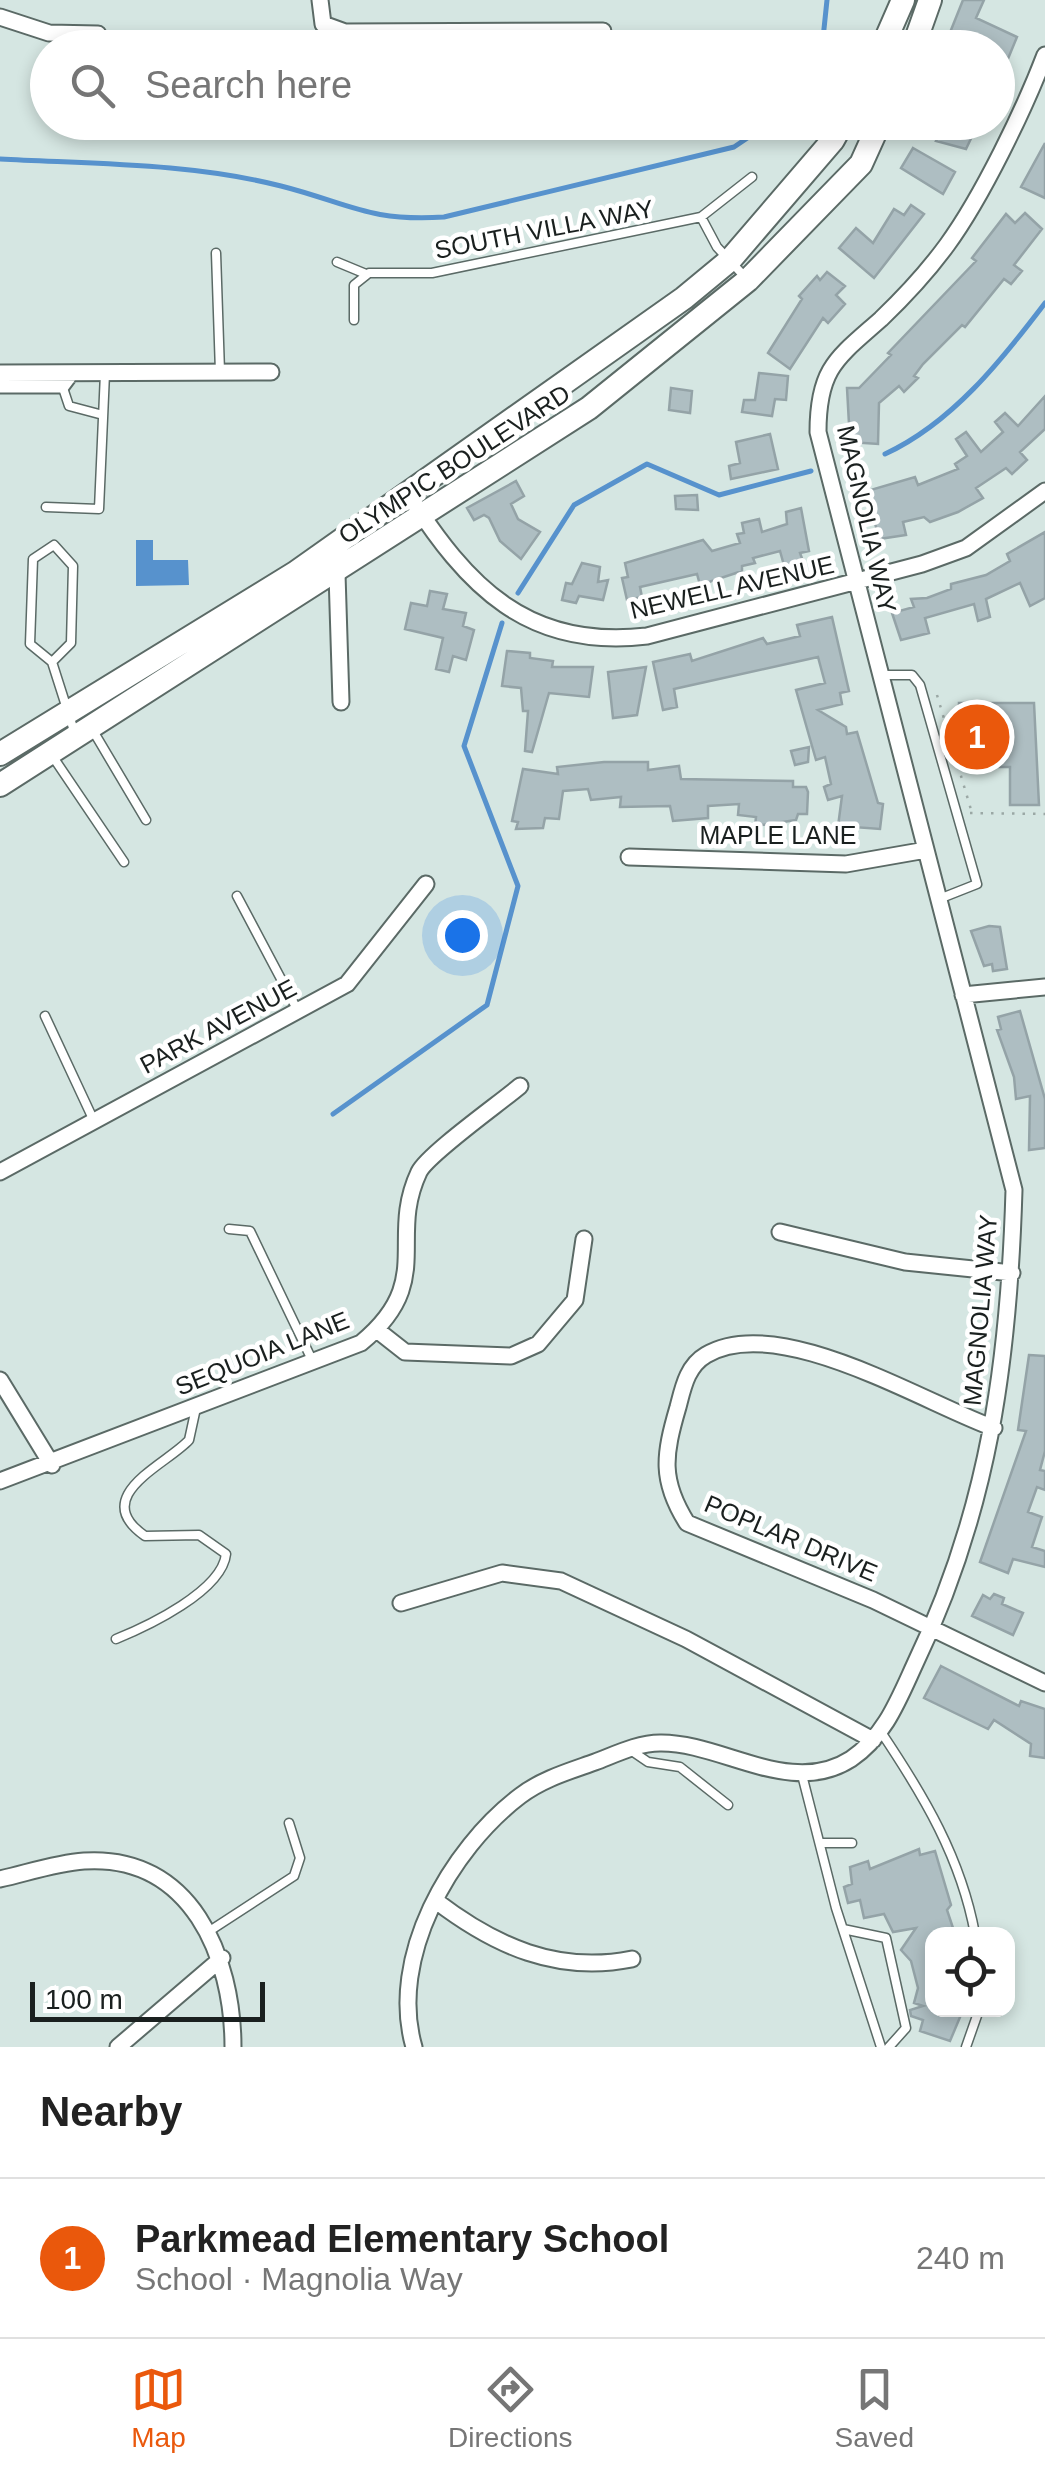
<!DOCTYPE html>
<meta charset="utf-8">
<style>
body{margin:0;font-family:Helvetica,sans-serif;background:#f2f2f2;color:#222}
.controls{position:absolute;right:30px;bottom:30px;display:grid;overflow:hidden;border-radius:20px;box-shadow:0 5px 15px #0003}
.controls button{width:90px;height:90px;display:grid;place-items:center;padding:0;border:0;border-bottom:2px solid #e0e0e0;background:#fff;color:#222;font:50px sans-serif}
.scale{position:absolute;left:30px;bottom:25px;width:235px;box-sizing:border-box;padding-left:10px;border:5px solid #1a201f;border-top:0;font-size:28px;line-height:35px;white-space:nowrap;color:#1a201f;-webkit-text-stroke:8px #fff;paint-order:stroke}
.you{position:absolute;left:462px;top:935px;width:35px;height:35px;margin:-25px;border:8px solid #fff;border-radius:50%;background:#1a73e8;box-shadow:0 0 0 15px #1a73e833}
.badge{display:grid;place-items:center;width:65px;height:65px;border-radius:50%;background:#ea580c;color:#fff;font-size:32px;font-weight:700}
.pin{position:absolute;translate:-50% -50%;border:5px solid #fff;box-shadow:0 2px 10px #0006}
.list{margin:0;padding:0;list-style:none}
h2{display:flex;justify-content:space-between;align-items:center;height:130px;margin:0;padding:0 40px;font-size:42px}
h2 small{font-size:32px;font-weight:400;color:#767676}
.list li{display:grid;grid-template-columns:65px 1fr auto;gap:30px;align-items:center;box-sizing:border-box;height:160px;padding:0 40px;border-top:2px solid #e0e0e0}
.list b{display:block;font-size:38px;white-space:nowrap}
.list p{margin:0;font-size:32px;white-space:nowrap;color:#767676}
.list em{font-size:32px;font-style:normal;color:#767676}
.icon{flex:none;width:55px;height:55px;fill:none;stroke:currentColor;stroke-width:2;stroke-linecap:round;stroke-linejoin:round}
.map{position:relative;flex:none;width:1045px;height:2047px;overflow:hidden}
.search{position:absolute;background:#fff;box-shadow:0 5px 15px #0003;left:30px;right:30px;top:30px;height:110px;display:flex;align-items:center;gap:25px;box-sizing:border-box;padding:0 35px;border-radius:55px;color:#767676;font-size:38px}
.sheet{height:290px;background:#fff}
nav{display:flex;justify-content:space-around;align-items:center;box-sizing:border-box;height:140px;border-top:2px solid #e0e0e0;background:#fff;font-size:28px;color:#767676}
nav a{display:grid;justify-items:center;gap:5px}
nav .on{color:#ea580c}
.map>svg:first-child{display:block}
.water{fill:#5792cd}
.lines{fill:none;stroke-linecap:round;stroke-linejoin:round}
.stream{stroke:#5792cd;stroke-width:5}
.building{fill:#aebec2;stroke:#94a3a7;stroke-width:2.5}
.lane-casing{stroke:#5b6a66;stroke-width:11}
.street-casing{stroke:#5b6a66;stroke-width:19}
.secondary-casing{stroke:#5b6a66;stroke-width:26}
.path{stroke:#9ba8a5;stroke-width:2.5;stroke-dasharray:2.5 8;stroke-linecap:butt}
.lane{stroke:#fff;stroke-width:8}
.street{stroke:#fff;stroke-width:15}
.secondary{stroke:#fff;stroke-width:22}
.labels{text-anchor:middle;stroke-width:9;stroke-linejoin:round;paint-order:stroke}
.street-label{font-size:25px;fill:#1a201f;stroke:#fff}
</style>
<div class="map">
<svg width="1045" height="2047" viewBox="0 0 1045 2047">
<rect width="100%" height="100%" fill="#d5e6e2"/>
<!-- water -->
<path class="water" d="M 136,540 L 153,540 L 153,560 L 188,560 L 189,585 L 136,586 Z"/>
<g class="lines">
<!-- stream -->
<path class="stream" d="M 822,48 L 827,0
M 0,159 C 92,164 191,163 281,186 C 348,203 369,222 444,217 L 734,147 L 771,122
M 885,454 C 952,423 1001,361 1045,303
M 518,593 L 574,505 L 647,464 L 719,495 L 811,471
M 333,1114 L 487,1005 L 518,886 L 464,746 L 502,623"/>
</g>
<!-- building -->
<path class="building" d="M 963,0 L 984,0 L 976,18 L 1017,37 L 998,83 L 998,48 L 951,30 Z
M 947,122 L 976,128 L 966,149 L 936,141 Z
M 1045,143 L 1045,198 L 1021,187 Z
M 913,148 L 955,172 L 943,194 L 901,168 Z
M 911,205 L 924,214 L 874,278 L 839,248 L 856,228 L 873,243 L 894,209 L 904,215 Z
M 1025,213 L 1042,229 L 1014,265 L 1022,271 L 1011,284 L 1004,279 L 965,327 L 962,325 L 923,364 L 914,376 L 918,378 L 904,392 L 899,386 L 879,403 L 878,444 L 850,442 L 847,388 L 859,388 L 891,355 L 888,353 L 976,261 L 972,258 L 1006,214 L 1015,223 Z
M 827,272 L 845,286 L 836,295 L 845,304 L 828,323 L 823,318 L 790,369 L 768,353 L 802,299 L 799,296 L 817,276 L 820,280 Z
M 759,373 L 788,376 L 786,400 L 775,399 L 772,416 L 742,412 L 744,400 L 755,400 Z
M 671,388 L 692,391 L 690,413 L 669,410 Z
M 1045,396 L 1045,429 L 1020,452 L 1027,460 L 1012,474 L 1006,468 L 976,488 L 983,498 L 958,512 L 930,522 L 924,517 L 903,522 L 906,535 L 879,539 L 867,491 L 915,477 L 918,485 L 958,469 L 955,464 L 967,456 L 956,439 L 966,432 L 981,452 L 1003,432 L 995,422 L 1005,413 L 1018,426 Z
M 770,434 L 778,469 L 731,479 L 729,466 L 740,463 L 736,442 Z
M 516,481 L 524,496 L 511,504 L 518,519 L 540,532 L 521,559 L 500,541 L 489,518 L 484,515 L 474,520 L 467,508 Z
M 697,495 L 698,510 L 676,509 L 675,496 Z
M 801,508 L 809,551 L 800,553 L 804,564 L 785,569 L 780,551 L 753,558 L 755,563 L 742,566 L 742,571 L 700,585 L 697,574 L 640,587 L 642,597 L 627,600 L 622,578 L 628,577 L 625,563 L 703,540 L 712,551 L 740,543 L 737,534 L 744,533 L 742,523 L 759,519 L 762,532 L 787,524 L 786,512 Z
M 1045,532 L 1045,598 L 1030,606 L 1020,583 L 986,599 L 990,617 L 978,621 L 974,604 L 925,618 L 929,633 L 901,640 L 892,613 L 914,607 L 911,599 L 927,598 L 951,589 L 951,584 L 986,575 L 1010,561 L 1007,554 Z
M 582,563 L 600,567 L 598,582 L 608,580 L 603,600 L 579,596 L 576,603 L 562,600 L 566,583 L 572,584 Z
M 430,591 L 447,594 L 443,609 L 466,613 L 463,626 L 474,630 L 466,660 L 453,656 L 449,672 L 436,669 L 443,638 L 405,629 L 411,603 L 427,606 Z
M 832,617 L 849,691 L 840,693 L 842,704 L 818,710 L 846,727 L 847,734 L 857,732 L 878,803 L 883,804 L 880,829 L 854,827 L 852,837 L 837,834 L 842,796 L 828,800 L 824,787 L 831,784 L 825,757 L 816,760 L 796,690 L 825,683 L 818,657 L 674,689 L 677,707 L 663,710 L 653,662 L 690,654 L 692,661 L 763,638 L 767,644 L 800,636 L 797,625 Z
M 507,651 L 530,653 L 530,658 L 553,661 L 552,667 L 593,667 L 589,697 L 549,693 L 532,752 L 525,751 L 528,711 L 523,711 L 521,688 L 502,686 Z
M 646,667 L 637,715 L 613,718 L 608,672 Z
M 959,703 L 1034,703 L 1039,805 L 1010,805 L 1010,767 L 986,767 L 986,751 L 973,751 L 973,740 L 959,740 Z
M 809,747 L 808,762 L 795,765 L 791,751 Z
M 604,762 L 648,762 L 648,770 L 679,766 L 681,779 L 793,781 L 793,787 L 806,787 L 808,792 L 807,814 L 798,814 L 796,820 L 755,826 L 756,817 L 738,815 L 739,804 L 708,806 L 708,818 L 673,821 L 670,806 L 620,807 L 621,797 L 591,800 L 588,789 L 563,791 L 559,819 L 545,818 L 543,828 L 516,829 L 518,822 L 512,821 L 523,769 L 558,774 L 557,767 Z
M 989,926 L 1000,927 L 1007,969 L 993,971 L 992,964 L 984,966 L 971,931 Z
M 1020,1011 L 1045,1099 L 1045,1148 L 1029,1150 L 1030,1096 L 1016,1099 L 1014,1077 L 997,1030 L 1001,1029 L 998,1017 Z
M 1029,1355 L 1045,1356 L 1045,1451 L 1040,1470 L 1045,1471 L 1045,1490 L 1037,1487 L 1028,1512 L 1042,1517 L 1032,1547 L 1045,1551 L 1045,1567 L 1013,1559 L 1008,1573 L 980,1562 L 1026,1431 L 1018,1430 Z
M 994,1594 L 1004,1598 L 1002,1604 L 1023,1613 L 1013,1635 L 972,1616 L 983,1595 L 990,1599 Z
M 941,1666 L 1019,1706 L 1021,1701 L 1045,1709 L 1045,1758 L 1030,1756 L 1031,1744 L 994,1720 L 988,1729 L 924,1698 Z
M 919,1849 L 920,1855 L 935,1851 L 951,1905 L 947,1910 L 955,1934 L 932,1934 L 932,2010 L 963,2010 L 950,2041 L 920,2031 L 923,2020 L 911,2016 L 910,2010 L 923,2006 L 914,2003 L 918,1988 L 911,1961 L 901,1950 L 916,1928 L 893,1932 L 884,1914 L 864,1918 L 860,1900 L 848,1903 L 844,1887 L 852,1884 L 850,1867 L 868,1861 L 870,1869 Z"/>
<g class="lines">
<defs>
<path id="lane" d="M 701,217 L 717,247 L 745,277
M 216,253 L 220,372
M 337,262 L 366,274
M 354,320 L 354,285 L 369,273 L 432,273 L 701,217 L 752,177
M 62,385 L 69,406 L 103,415
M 46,507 L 99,509 L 105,373
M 52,662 L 71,643 L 73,566 L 54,545 L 33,559 L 30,644 L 52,662 L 75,734
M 883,675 L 912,675 L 920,685 L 977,884 L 939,899
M 92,729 L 146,820
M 51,754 L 124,862
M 237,896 L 298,1011
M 45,1016 L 94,1121
M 229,1229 L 250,1231 L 313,1362
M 116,1639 C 148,1626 222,1591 226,1554 L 199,1535 L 145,1536 C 88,1496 166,1465 189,1440 L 196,1408
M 881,1732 C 924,1796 961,1858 975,1934
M 629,1749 L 648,1762 L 680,1767 L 728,1805
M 801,1771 L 836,1908 L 881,2047
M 820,1843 L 852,1843
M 843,1929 L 886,1938 L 906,2028 L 889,2047
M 208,1932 L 294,1876 L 300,1858 L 289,1823
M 966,2047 L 979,2010"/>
<path id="street" d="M 320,0 L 323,24 L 345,32 L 603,31
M 0,17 L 49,33 L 98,34
M 0,373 L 271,372
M 0,385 L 62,385 L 71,373
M 407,492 C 467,587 528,650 647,636 L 922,564 L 966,548 L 1045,491
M 337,574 L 341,702
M 629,857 L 846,864 L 926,850
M 963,995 L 1045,987
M 0,1172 L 347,984 L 426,884
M 780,1232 L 905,1262 L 1012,1273
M 377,1330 L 405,1352 L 511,1356 L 538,1344 L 575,1300 L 584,1239
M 0,1380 L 52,1465
M 994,1428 C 924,1403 778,1312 706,1355 C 687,1366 683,1388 678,1407 C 664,1455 660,1480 687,1523 L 873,1600 L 1045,1683
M 0,1481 L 361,1343 C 436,1281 387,1240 419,1172 C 428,1154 500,1103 520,1086
M 401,1603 L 502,1573 L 561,1581 L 686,1639 L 873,1740
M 0,1879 C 27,1873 56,1863 84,1861 C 191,1854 233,1957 233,2047
M 436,1901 C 495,1946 557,1974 632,1959
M 118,2047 L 222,1958
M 414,2047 C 388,1958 450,1849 520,1796 C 542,1779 570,1771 595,1762 C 616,1754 638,1743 660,1743 C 721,1742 791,1798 851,1759 C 884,1737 898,1701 914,1666 C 989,1510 1009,1361 1014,1190 L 818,432 C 818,368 837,358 881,319 C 905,296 928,271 947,245 C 982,197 1024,110 1045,55"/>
<path id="secondary" d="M 882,48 L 903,0
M 913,48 L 930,0
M 0,754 L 295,573 L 684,298 L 730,260 L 833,140 L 843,122
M 0,785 L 589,408 L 748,280 L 861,164 L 880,122"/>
</defs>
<!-- lane casing -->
<use href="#lane" class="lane-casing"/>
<!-- street casing -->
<use href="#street" class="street-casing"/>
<!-- secondary casing -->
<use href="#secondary" class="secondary-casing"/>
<!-- path -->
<path class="path" d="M 937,695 L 972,813
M 970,813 L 1045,814"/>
<!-- lane -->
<use href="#lane" class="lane"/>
<!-- street -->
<use href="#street" class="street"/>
<!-- secondary -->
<use href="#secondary" class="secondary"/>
</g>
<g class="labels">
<!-- street labels -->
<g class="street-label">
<text transform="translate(544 229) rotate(-11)" y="9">SOUTH VILLA WAY</text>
<text transform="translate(454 464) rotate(-33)" y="9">OLYMPIC BOULEVARD</text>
<text transform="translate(867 519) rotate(77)" y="9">MAGNOLIA WAY</text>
<text transform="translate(732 587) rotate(-13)" y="9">NEWELL AVENUE</text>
<text x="778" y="844">MAPLE LANE</text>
<text transform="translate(218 1026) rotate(-28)" y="9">PARK AVENUE</text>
<text transform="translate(980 1310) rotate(-85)" y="9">MAGNOLIA WAY</text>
<text transform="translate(262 1353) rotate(-22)" y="9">SEQUOIA LANE</text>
<text transform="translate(791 1538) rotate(23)" y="9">POPLAR DRIVE</text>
</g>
</g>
</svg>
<div class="controls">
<button><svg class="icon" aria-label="locate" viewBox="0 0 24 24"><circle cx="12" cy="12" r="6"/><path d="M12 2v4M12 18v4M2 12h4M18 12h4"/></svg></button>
</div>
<div class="scale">100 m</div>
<div class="you"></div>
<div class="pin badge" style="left:977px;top:737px">1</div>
<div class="search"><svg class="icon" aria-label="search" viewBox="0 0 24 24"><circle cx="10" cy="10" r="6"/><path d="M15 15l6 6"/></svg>Search here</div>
</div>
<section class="sheet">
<h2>Nearby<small></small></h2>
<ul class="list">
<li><span class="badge">1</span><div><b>Parkmead Elementary School</b><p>School · Magnolia Way</p></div><em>240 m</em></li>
</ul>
</section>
<nav>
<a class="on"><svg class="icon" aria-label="map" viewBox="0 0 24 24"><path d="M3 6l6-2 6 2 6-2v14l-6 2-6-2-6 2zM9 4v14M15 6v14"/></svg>Map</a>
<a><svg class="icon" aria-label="directions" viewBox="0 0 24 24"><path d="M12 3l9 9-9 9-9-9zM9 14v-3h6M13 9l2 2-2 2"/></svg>Directions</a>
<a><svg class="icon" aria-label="saved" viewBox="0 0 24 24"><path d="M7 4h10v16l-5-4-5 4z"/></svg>Saved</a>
</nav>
